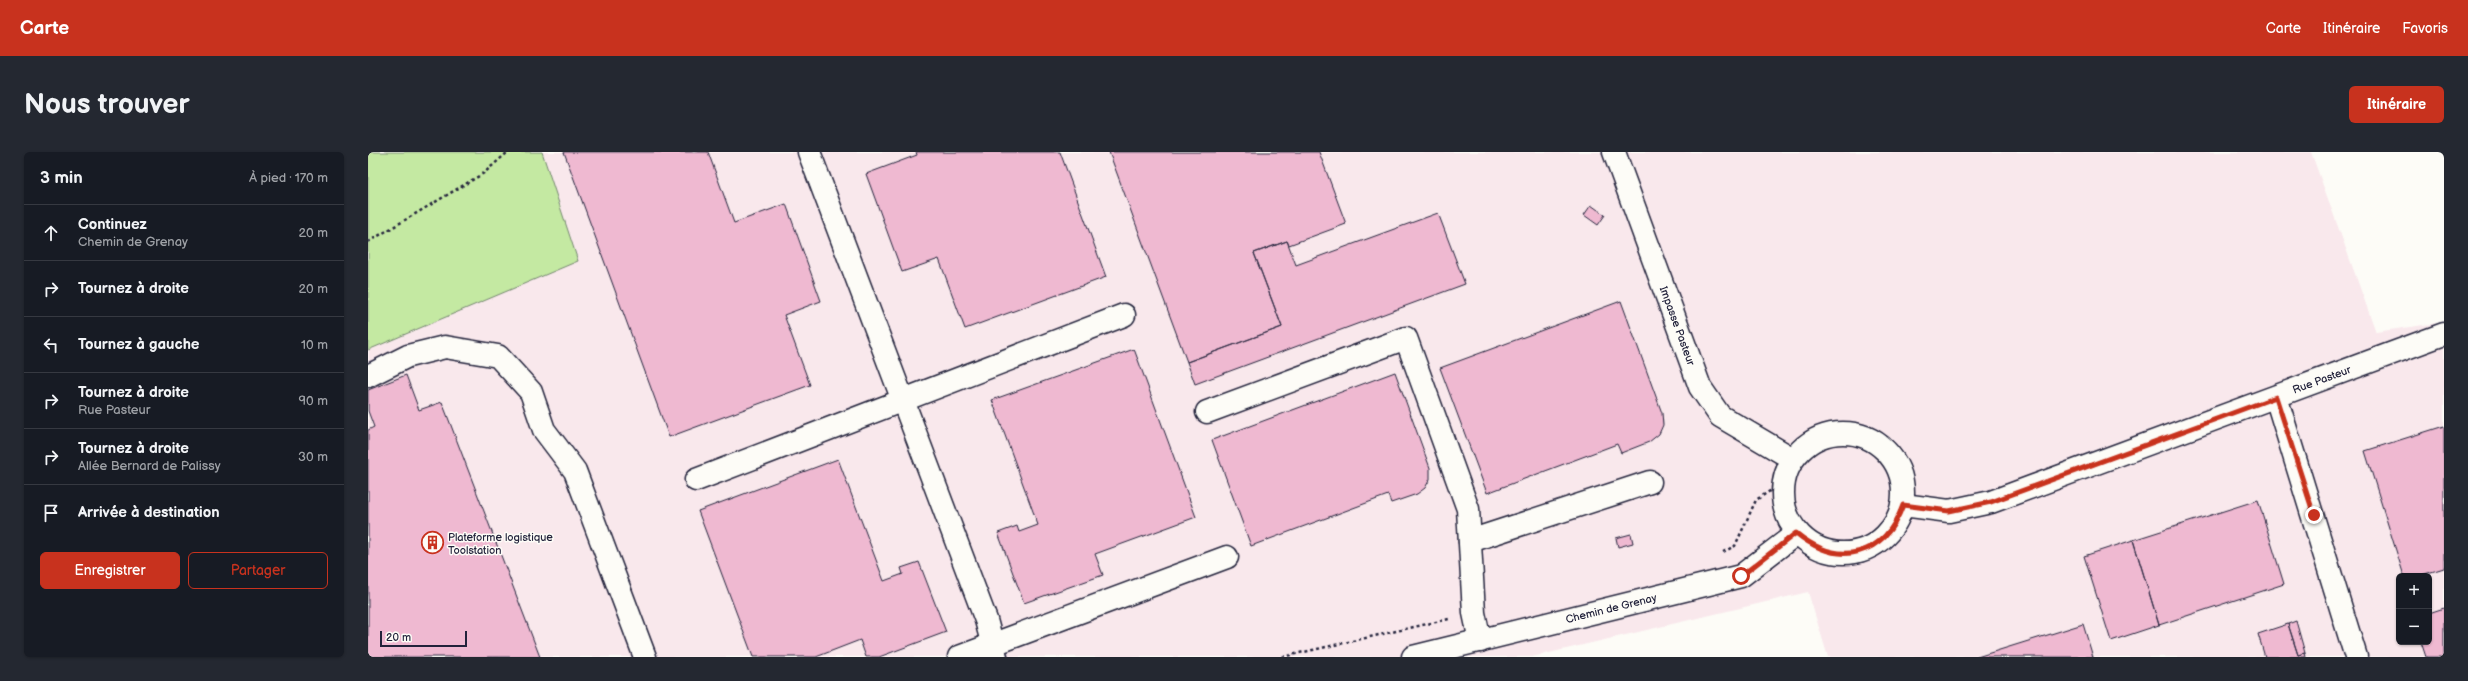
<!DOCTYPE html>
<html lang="fr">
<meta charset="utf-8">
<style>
body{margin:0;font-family:"Balsamiq Sans",sans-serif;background:#242831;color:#f1f3f6}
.controls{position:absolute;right:12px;bottom:12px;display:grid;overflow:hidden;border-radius:6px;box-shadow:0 1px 3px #0004}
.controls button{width:36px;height:36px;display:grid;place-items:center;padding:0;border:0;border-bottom:1px solid #363941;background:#171b24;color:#f1f3f6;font:20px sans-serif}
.scale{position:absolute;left:12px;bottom:10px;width:87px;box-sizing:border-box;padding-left:4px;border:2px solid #22223b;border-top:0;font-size:11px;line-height:14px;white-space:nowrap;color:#22223b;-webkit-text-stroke:3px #fdfcf7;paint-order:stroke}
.stop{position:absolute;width:12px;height:12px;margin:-9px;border:3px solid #c8321e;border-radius:50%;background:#fff}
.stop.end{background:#c8321e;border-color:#fff;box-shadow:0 1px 4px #0008}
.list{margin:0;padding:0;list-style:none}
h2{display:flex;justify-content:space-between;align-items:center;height:52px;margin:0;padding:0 16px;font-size:17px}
h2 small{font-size:13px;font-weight:400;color:#9ea1a6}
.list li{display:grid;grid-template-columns:26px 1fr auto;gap:12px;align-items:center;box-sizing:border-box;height:56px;padding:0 16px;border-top:1px solid #363941}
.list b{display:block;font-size:15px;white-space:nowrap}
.list p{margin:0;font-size:13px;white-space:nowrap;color:#9ea1a6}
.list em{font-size:13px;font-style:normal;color:#9ea1a6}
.actions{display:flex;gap:8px;padding:12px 16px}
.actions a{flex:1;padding:9px 0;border:1px solid #c8321e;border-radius:6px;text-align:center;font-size:14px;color:#c8321e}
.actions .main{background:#c8321e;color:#fff}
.icon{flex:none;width:22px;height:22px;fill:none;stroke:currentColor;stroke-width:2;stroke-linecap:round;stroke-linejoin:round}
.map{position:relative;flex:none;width:2076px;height:505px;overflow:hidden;border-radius:6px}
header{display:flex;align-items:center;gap:24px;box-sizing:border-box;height:56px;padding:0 20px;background:#c8321e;color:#fff}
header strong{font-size:19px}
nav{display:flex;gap:22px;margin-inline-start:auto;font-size:14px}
.intro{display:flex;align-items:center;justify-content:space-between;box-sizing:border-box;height:96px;padding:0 24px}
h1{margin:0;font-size:28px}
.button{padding:10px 18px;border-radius:6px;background:#c8321e;color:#fff;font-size:14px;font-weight:700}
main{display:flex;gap:24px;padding:0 24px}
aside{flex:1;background:#171b24;border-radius:6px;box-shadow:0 1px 3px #0004}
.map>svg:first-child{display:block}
.built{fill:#f9e8ec;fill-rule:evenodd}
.green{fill:#c4e9a2;stroke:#73866e}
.building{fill:#efb9d1;stroke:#22223b}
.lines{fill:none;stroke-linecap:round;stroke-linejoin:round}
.minor-casing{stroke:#22223b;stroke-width:25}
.path{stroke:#22223b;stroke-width:2.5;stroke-dasharray:3 3;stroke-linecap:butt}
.minor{stroke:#fdfcf7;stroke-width:22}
.route{stroke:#c8321e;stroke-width:5}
.labels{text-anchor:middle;stroke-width:3;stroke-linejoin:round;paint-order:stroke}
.street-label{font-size:11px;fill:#22223b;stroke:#fdfcf7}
.poi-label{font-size:11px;fill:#22223b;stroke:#fdfcf7;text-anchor:start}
</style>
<header>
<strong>Carte</strong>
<nav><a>Carte</a><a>Itinéraire</a><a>Favoris</a></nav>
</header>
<div class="intro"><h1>Nous trouver</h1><a class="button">Itinéraire</a></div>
<main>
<aside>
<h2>3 min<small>À pied · 170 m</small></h2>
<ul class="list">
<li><svg class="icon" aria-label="ahead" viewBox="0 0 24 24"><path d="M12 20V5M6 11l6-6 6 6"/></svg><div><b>Continuez</b><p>Chemin de Grenay</p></div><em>20 m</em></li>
<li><svg class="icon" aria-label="right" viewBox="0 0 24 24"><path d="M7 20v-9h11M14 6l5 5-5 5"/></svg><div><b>Tournez à droite</b></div><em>20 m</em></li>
<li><svg class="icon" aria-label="left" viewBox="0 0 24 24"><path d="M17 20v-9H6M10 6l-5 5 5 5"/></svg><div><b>Tournez à gauche</b></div><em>10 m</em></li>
<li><svg class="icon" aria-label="right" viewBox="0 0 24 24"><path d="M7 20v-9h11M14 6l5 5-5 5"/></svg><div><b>Tournez à droite</b><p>Rue Pasteur</p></div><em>90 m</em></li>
<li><svg class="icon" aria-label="right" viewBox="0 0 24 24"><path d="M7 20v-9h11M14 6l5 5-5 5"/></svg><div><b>Tournez à droite</b><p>Allée Bernard de Palissy</p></div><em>30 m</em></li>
<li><svg class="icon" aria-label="arrive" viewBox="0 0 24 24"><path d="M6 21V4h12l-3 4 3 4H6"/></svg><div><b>Arrivée à destination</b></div></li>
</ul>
<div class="actions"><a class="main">Enregistrer</a><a>Partager</a></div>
</aside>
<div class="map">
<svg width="2076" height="505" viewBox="0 0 2076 505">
<rect width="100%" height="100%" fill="#fdfcf7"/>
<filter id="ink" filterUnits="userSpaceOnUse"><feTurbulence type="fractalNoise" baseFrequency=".025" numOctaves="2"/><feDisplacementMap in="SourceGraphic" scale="8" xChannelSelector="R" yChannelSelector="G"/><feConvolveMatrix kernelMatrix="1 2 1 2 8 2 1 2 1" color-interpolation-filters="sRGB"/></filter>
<g filter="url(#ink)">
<!-- built -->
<path class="built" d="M 174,0 L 1943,0 L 2008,180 L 2076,170 L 2076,505 L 1460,505 L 1440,440 L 1164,505 L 0,505 L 0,198 L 210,109 ZM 2031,424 L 2061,424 L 2061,490 L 2031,490 Z"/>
<!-- green -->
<path class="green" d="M 0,0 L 174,0 L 210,109 L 0,198 Z"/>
<!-- building -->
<path class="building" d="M 196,0 L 340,0 L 366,71 L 418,52 L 453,149 L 416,163 L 442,233 L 301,285 Z
M 548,0 L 692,0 L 738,125 L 597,177 L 571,107 L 534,120 L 498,22 L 549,3 Z
M 741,0 L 951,0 L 978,72 L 921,93 L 919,89 L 886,101 L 914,175 L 819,210 Z
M 1223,53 L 1237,63 L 1230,73 L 1216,63 Z
M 1070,61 L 1097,132 L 827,232 L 819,210 L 914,175 L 886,101 L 919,89 L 928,113 Z
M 1253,149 L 1294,261 L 1295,273 L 1291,282 L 1281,290 L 1253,301 L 1249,292 L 1119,341 L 1072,216 Z
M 766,197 L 828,365 L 727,402 L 735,423 L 656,451 L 630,381 L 649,374 L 651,380 L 670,373 L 624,248 Z
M 1027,220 L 1062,316 L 1062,327 L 1057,336 L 1049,342 L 1023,351 L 1020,343 L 883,394 L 844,288 Z
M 38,223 L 51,258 L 74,250 L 172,505 L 0,505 L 0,278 L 6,275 L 0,259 L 0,238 Z
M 2076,274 L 2076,416 L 2050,424 L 2036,424 L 1997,299 Z
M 470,307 L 516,429 L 535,422 L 533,416 L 551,410 L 578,480 L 511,505 L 498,505 L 492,488 L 448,505 L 385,505 L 330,359 Z
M 1890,348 L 1916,432 L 1791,473 L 1765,388 Z
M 1263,382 L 1265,391 L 1250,395 L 1248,386 Z
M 1765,388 L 1791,473 L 1743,489 L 1716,404 Z
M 2076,456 L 2076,505 L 2058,505 L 2053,490 L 2061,490 L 2061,461 Z
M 1928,469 L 1937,501 L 1930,503 L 1920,472 Z
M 1715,472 L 1725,505 L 1609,505 Z
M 1920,472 L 1930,503 L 1937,501 L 1938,505 L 1897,505 L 1890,482 Z"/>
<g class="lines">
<defs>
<g id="minor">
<path d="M 441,0 L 618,468 L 628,505"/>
<path id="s1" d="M 1246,0 L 1332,235 L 1352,264 L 1425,307"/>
<path d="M 0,224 L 40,204 L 77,195 L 130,204 L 163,240 L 176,278 L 207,319 L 277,505"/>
<path d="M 1908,245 L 1988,505"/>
<path d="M 839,260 L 1038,186 L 1100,357 L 1106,461 L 1112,489"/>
<circle cx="1475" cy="341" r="60"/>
<path d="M 328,328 L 756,163"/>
<path id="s2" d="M 1535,353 L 1581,359 L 1623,350 L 2076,182"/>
<path d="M 1102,389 L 1282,330"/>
<path d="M 591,505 L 859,405"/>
<path id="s3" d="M 1045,505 L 1373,424 L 1429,381"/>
</g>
</defs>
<!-- minor casing -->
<use href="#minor" class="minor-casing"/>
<!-- path -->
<path class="path" d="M 0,90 L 116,21 L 140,0
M 1355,400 L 1367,394 L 1388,348 L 1414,331
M 914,505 L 1081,467"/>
<!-- minor -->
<use href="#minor" class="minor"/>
</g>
</g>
<g class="lines" filter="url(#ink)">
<!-- route -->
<path class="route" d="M 1373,424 L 1428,381 C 1471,416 1516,405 1535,353 L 1581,359 L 1623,350 L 1908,245 L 1946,363"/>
</g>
<!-- icons -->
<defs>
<symbol id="building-ring" viewBox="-11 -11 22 22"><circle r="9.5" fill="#fdfcf7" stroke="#c8321e" stroke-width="1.5"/><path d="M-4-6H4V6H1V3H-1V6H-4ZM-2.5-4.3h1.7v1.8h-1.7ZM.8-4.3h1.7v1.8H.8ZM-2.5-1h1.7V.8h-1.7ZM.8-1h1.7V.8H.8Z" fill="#c8321e"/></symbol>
</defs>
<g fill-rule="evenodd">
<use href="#building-ring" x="52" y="378" width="25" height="25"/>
</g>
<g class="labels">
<!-- street labels -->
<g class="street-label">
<text dy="4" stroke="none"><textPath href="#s1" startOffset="185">Impasse Pasteur</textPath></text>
<text dy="4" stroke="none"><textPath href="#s2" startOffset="442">Rue Pasteur</textPath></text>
<text dy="4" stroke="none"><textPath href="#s3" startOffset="204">Chemin de Grenay</textPath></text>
</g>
<!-- poi labels -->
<g class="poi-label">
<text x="80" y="389">Plateforme logistique<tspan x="80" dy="13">Toolstation</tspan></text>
</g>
</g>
</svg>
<div class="controls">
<button>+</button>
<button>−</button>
</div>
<div class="scale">20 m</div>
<div class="stop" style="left:1373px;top:424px"></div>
<div class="stop end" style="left:1946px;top:363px"></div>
</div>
</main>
